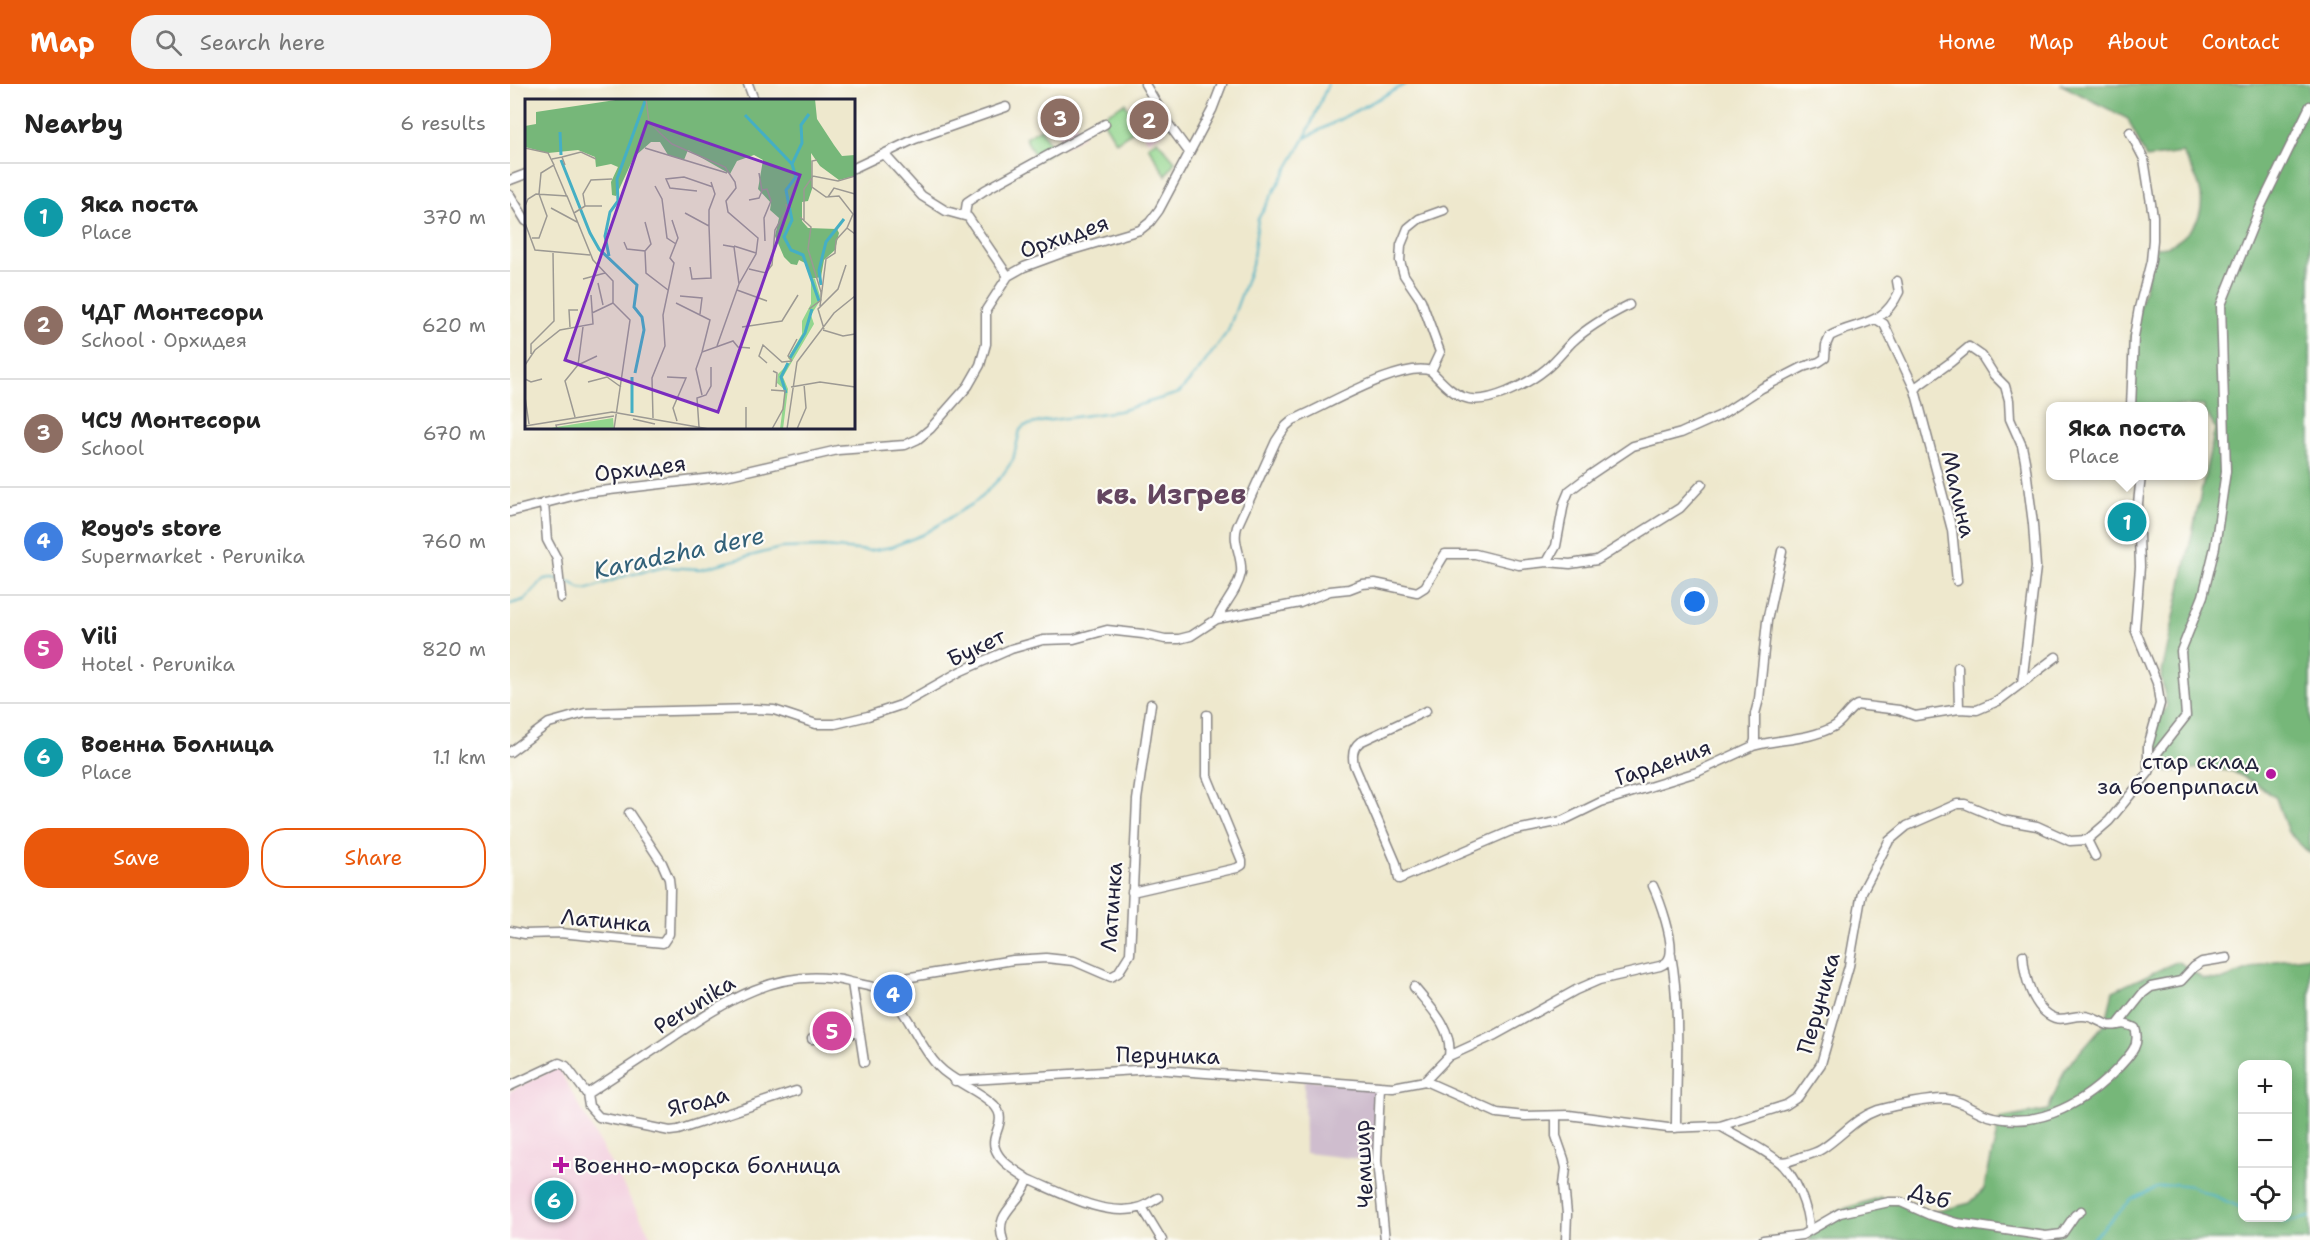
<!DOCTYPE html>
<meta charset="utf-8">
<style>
body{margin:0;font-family:"Shantell Sans",sans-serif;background:#f2f2f2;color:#222}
.controls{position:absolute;right:18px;bottom:18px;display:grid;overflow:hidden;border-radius:12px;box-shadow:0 3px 9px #0003}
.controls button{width:54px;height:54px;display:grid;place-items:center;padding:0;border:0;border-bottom:2px solid #e0e0e0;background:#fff;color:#222;font:30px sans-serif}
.you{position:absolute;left:1185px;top:518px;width:21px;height:21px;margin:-15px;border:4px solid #fff;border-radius:50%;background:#1a73e8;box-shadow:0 0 0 9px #1a73e833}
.badge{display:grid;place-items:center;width:39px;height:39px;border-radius:50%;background:#ea580c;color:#fff;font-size:20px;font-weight:700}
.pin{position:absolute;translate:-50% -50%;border:3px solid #fff;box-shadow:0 2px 6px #0006}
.popup{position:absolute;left:1536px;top:318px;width:162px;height:78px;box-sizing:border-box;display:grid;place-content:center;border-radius:12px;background:#fff;filter:drop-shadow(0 2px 4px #0005);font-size:20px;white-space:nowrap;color:#767676}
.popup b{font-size:22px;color:#222}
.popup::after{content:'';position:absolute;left:50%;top:100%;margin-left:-12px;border:12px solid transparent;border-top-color:#fff}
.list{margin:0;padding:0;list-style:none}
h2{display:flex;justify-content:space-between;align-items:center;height:78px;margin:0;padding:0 24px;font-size:26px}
h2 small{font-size:20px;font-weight:400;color:#767676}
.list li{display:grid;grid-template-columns:39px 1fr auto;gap:18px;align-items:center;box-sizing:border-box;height:108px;padding:0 24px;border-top:2px solid #e0e0e0}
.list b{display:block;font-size:22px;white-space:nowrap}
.list p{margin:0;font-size:20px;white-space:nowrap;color:#767676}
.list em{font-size:20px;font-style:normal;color:#767676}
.actions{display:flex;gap:12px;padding:18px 24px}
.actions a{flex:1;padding:14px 0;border:2px solid #ea580c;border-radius:24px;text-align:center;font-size:21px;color:#ea580c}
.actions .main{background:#ea580c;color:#fff}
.icon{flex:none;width:33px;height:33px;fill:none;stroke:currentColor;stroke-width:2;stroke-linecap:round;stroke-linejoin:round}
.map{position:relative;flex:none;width:1800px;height:1156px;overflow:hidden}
header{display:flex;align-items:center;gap:36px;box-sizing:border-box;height:84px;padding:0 30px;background:#ea580c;color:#fff}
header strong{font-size:28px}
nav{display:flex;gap:33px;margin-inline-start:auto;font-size:21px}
.search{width:420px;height:54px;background:#f2f2f2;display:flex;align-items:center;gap:15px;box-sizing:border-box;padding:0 21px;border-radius:24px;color:#767676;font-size:22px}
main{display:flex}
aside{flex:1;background:#fff}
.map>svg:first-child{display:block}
.built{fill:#f3cfdf}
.industrial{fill:#cfbdce}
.green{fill:#93d68e;stroke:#5a7c64;stroke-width:1.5}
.forest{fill:#76b779;stroke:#4c6c5a;stroke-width:1.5;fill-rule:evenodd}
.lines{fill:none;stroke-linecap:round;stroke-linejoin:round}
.stream{stroke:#45afc4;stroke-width:2}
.street-casing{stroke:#888584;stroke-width:11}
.street{stroke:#fff;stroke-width:8}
.poi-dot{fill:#b5179e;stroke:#fdfcf7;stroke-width:2}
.labels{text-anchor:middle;stroke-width:4.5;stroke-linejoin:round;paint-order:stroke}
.street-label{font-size:22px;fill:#22223b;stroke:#fdfcf7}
.poi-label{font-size:22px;fill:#22223b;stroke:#fdfcf7;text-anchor:end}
.water-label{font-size:24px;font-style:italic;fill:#326179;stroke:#fdfcf7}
.district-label{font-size:28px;font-weight:bold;fill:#644660;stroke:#fdfcf7}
.inset-river{fill:none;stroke:#45afc4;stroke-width:3}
.inset-road{fill:none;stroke:#9c9993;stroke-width:1.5}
.view{fill:#7b2cbf;fill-opacity:0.15;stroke:#7b2cbf;stroke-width:3}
.inset-edge{fill:none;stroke:#22223b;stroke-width:3}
</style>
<header>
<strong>Map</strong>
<div class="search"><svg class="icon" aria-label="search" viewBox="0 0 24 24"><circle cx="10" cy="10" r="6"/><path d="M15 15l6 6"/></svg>Search here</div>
<nav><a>Home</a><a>Map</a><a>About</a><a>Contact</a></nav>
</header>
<main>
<aside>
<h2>Nearby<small>6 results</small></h2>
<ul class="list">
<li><span class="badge" style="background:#0f9aa8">1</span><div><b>Яка поста</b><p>Place</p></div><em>370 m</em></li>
<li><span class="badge" style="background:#8d6e63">2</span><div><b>ЧДГ Монтесори</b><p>School · Орхидея</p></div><em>620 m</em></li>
<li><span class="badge" style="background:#8d6e63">3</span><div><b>ЧСУ Монтесори</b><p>School</p></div><em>670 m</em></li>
<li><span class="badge" style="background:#3f7fe0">4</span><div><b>Royo's store</b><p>Supermarket · Perunika</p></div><em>760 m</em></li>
<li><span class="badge" style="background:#d1479c">5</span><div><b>Vili</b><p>Hotel · Perunika</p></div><em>820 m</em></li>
<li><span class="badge" style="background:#0f9aa8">6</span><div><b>Военна Болница</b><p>Place</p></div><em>1.1 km</em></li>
</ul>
<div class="actions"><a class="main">Save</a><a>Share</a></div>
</aside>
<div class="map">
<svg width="1800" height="1156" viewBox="0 0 1800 1156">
<rect width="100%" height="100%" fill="#fdfcf7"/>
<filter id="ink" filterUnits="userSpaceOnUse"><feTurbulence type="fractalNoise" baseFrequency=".0167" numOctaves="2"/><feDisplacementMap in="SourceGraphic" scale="12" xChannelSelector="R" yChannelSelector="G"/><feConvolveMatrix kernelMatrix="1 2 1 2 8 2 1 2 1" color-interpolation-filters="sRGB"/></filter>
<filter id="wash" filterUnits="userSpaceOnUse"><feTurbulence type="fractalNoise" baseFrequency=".008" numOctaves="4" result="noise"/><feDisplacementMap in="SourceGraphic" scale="24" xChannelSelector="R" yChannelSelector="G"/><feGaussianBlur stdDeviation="1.35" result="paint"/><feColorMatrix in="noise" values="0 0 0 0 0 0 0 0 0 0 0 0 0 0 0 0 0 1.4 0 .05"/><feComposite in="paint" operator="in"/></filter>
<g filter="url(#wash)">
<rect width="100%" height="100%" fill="#eee8cd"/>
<!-- built -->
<path class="built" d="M 549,11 L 556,24 L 558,23 L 562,29 L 560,31 L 573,52 L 555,63 L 532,21 Z
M 631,14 L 639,26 L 642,24 L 656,47 L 638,57 L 632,48 L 634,47 L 619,21 Z
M 48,983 L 143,1156 L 0,1156 L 0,1007 Z"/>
<!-- industrial -->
<path class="industrial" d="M 794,995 L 870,1002 L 867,1077 L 795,1069 Z"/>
<!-- green -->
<path class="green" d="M 615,19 L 629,43 L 606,58 L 591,33 Z
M 531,44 L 543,67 L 527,76 L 515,53 Z
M 647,56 L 665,77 L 656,92 L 638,62 Z"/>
<!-- forest -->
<path class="forest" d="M 1550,0 L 1800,0 L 1800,770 L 1778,748 L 1766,714 L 1743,698 L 1722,687 L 1691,684 L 1658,688 L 1640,683 L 1643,647 L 1657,622 L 1651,593 L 1705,344 L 1696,328 L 1694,328 L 1694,322 L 1623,322 L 1621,253 L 1646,163 C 1659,163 1667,159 1676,150 C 1703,126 1690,95 1672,69 L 1636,74 L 1618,35 Z
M 1800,872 L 1800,1156 L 1299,1156 L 1305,1144 L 1328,1127 L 1370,1113 L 1417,1130 L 1460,1119 L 1474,1105 L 1490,1035 L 1538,1026 L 1555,985 L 1596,938 L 1603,907 L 1668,877 L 1693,895 L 1711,896 L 1759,878 ZM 1732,980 L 1778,980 L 1778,1134 L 1732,1134 Z"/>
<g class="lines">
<!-- stream -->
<path class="stream" d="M 795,54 L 896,0
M 0,520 L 14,516 L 34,495 L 43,494 L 62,499 L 69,504 L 78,505 L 115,492 L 155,483 L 190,485 L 271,464 L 315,463 L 359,467 L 381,463 L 412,451 L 467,417 L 491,393 L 503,376 L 510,346 L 514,342 L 535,337 L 609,327 L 669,309 L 689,286 L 718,247 L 742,181 L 748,135 L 795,54 L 818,0
M 1761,1134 L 1776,1138 L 1800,1133
M 1581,1156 L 1621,1116 L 1646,1104 L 1665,1100 L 1681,1102 L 1732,1124"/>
</g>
</g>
<g filter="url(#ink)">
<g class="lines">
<defs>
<path id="street" d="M 238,0 L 244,16
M 635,0 L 659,41 L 679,68
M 1620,48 L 1634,75 L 1643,132 L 1643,156 L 1641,177 L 1629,224 L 1624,253 L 1621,322
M 374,70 L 412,112 L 436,127 L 458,133 L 498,192
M 344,84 L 405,55 L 496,23
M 0,96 L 16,90
M 0,111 L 16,137
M 455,131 L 457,118 L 475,106 L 595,40
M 1366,235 L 1374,240 L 1405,306
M 921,287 C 930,296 940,308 953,313 C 976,323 1019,299 1036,285 C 1046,277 1053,267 1062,258 C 1079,242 1099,231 1119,221
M 1631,392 L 1628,419 L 1630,483 L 1625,545 L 1647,599 L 1650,620 L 1638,662 L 1638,685
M 34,419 L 37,456 L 47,475 L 51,514
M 0,428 L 74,409 L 211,393 L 328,366 L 395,361 L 408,355 L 420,345 L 458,302 L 470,281 L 476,260 L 476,226 L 498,192 L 514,183 L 552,169 L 630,146 L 640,138 L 649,126 L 702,26 L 712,0
M 1037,478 L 1046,462 L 1054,419 L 1059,407 L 1080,391 L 1123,362 L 1171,349 L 1209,332 L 1252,304 L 1293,283 L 1309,278 L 1315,274 L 1316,261 L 1320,252 C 1348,237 1372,244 1389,208 L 1387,197
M 1447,497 L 1442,446 L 1405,306 L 1409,301 L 1441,278 L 1459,263 L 1472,272 L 1484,291 L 1495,302 L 1499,316 L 1500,335 L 1512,362 L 1515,377 L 1523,440 L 1526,483 L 1512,599
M 707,535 C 714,520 728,506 731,489 C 733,473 722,459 727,443 L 766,357 L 776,342 L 783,336 C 813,324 891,276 921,287 L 930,268 L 911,216 L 894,191 L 890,177 L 891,161 L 898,144 L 909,135 L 934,126
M 1448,583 L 1449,625
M 916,627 L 850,658 C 842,664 842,672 844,681 L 886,779 L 889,795 L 1001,747 L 1052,737 L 1091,718 L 1187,688 L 1243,662 L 1245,656 L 1245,630 L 1249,615 L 1257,537 L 1272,467
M 1243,662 C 1268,655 1299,656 1323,643 C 1333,638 1337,626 1347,621 L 1389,626 L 1405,632 L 1449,625 L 1467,626 L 1488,617 L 1546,573
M 0,668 L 39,639 L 75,629 L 246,625 L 264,626 L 306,640 L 325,640 L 358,632 L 391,621 L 451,587 L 501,565 L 533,556 L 564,555 L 597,546 L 633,550 L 655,555 L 669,555 L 681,552 L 707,535 L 790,519 L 820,507 L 839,505 L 852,500 L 865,499 L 907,508 L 915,503 L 935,470 L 965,470 L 1009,481 L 1037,478 L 1060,480 L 1087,476 L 1170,424 L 1192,400
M 1577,756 L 1585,772
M 622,808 L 727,784 L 732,781 L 732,777 L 697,692 L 697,631
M 0,847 L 15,850 L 50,849 L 153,859 L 159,850 L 160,804 L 159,795 L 152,779 L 119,729
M 1161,871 C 1171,926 1166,988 1166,1044
M 342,899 L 354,978
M 904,903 C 920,923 943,944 939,972
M 373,907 L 389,895 L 503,876 L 536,874 L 564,877 L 601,893 L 608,889 L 620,870 L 627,716 L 641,620
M 1609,939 L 1633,909 L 1641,903 L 1671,897 L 1684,883 L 1692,878 L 1717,874
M 302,955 L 349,948
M 445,997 L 643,985 L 883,1003 L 915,997 L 939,972 L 985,951 L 1066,906 L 1089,896 L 1150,882 C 1155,880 1158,878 1160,872 C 1164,856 1150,817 1143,802
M 915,997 L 987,1029 L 1015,1032 L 1059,1031 L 1158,1044 L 1210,1042 L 1276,1021 L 1288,1013 L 1311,980 L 1339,882 L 1352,808 L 1379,757 L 1397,742 L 1447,720 L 1455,720 L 1493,736 L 1527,742 L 1560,757 L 1577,756 L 1599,737 L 1639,688 L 1647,669 L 1676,632 L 1671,567 L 1693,512 L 1705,463 L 1716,387 L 1711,221 L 1750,124 L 1800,22
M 0,1002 L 49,979 L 56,982 L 77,1010
M 870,1002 L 867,1077 L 875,1156
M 77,1010 C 104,992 131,975 157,957 C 213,919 269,880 340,898 C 351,901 367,902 375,909 C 400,928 407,960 428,982 C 444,999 468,1005 484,1021 C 499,1037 480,1050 485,1064 C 490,1079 506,1086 518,1095 C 512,1120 483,1127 493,1156
M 77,1010 L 79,1022 L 89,1033 L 160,1047 L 168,1046 L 286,1007
M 1046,1033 L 1046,1052 L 1054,1075 L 1056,1084 L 1054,1100 L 1057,1130 L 1056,1156
M 1210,1042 C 1229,1053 1250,1063 1267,1076 C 1285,1089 1299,1125 1299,1147
M 1269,1077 C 1277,1079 1283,1076 1291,1073 C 1298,1071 1306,1069 1312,1065 C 1332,1052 1345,1034 1368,1026 C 1383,1022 1421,1014 1436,1015 C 1453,1016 1467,1030 1483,1033 C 1531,1045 1577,1017 1609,983 C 1620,971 1631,961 1625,944 C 1610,936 1608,944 1598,941 C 1589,938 1583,932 1573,932 C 1563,931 1555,937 1545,934 C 1523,926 1514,892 1513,871
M 518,1095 C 549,1108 597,1135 631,1123 C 637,1121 642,1117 648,1114
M 632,1123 L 652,1156
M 1253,1156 L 1292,1151 L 1330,1129 L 1379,1118 L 1391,1118 L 1420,1131 L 1447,1139 L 1536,1152 L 1552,1150 L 1565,1131 L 1571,1127"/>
</defs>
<!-- street casing -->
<use href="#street" class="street-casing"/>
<!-- street -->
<use href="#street" class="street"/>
</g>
</g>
<!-- markers -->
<g class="poi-dot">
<circle cx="1761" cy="690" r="6"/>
<path d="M48 1072h6v6h6v6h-6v6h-6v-6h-6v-6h6z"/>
</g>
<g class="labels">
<!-- street labels -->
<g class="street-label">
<text transform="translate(554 152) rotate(-19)" y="8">Орхидея</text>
<text transform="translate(130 384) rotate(-7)" y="8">Орхидея</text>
<text transform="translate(1449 410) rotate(77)" y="8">Малина</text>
<text transform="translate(466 563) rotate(-25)" y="8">Букет</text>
<text transform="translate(1153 678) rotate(-19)" y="8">Гардения</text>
<text transform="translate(601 823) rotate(-86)" y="8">Латинка</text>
<text transform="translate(96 836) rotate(5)" y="8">Латинка</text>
<text transform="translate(1308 919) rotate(-74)" y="8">Перуника</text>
<text transform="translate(184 920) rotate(-32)" y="8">Perunika</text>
<text transform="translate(658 971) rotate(1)" y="8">Перуника</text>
<text transform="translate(188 1017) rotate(-15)" y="8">Ягода</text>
<text transform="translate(853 1080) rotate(-93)" y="8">Чемшир</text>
<text transform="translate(1420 1111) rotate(18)" y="8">Дъб</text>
</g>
<!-- poi labels -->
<g class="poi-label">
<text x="1749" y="685">стар склад<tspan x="1749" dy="25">за боеприпаси</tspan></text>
<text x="64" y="1089" text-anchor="start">Военно-морска болница</text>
</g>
<!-- water labels -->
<g class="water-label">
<text transform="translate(169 469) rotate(-12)" y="8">Karadzha dere</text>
</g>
<!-- district labels -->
<g class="district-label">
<text x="661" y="420">кв. Изгрев</text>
</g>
</g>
<!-- overview -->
<g transform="translate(15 15)">
<rect width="330" height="330" fill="#eee8cd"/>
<path d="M 286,180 L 290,180 L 296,200 L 286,216 L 289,225 L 258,278 L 263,290 L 258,330 L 255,330 L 260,291 L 252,284 L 253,275 L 266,262 L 263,259 L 277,235 L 277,222 L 286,205 ZM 88,319 L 89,330 L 22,330 L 31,328 Z" fill="#93d68e"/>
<path d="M 97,0 L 290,0 L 292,20 L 309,46 L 317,57 L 330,56 L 330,77 L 314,81 L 295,67 L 286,54 L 287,90 L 283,102 L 277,103 L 277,122 L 283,129 L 312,130 L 314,134 L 310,151 L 299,161 L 296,178 L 286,180 L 280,164 L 274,161 L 272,166 L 266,165 L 259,158 L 250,137 L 254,119 L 245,111 L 246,104 L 233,90 L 238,61 L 229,56 L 212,62 L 205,75 L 163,51 L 159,61 L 143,56 L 135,43 L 126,43 L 109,58 L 91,97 L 87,96 L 86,83 L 93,68 L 86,65 L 71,68 L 70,58 L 53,51 L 23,54 L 0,48 L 0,27 L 11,25 L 11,13 Z" fill="#76b779"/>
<path class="inset-river" d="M 284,15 L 276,26 L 277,44 L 267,65 L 271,78 L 261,91 L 267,121 L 259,138 L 266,151 L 278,156 L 294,202M 220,16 L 267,65M 35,33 L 36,56M 36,61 L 65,134 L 74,150 L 112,186 L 109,208 L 117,218 L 119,231 L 110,274M 84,157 L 80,137 L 85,113 L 93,102 L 92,80 L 120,2M 296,186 L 294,171 L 301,143 L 319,120M 265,259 L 280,234 L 287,210M 261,294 L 256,278 L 263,264M 107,314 L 107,278"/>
<path class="inset-road" d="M 121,0 L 124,23 L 136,35 L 147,45 L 200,68 L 210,83 L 211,89 L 201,102 L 203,113 L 233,139 L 231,155 L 214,185M 0,49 L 23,54 L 29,66 L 16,74 L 14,95 L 22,117 L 14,139 L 7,139M 120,49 L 202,74M 37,58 L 56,53 L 71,60M 27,60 L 37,58 L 40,66M 292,61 L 287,62 L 287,88 L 301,98 L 314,97 L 328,115 L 322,129 L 330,135M 29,67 L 42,98M 130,87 L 137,100 L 142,139 L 151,145M 237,91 L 242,90 L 246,102 L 239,119 L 240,142M 172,92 L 145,89 L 141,80 L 159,78 L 188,88M 303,98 L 309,89 L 330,95M 224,101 L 234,99 L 237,92 L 234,74M 0,107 L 3,100 L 11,95 L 42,97 L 68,161 L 88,182 L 88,204 L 105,221 L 89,330M 60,107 L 58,95 L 66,81 L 87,80M 26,109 L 52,123M 49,114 L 60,107 L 77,107M 160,114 L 184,127 L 186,179 L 167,180 L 165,168M 275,118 L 286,128 L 283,150 L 296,193 L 296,201 L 284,210M 279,121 L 279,90 L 288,77 L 313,82 L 330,77M 0,124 L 10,151 L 65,156M 184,127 L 184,111 L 190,95 L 186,83M 99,143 L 102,150 L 120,152 L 121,174 L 143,191M 209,147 L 231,154M 120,152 L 126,145 L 120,123M 224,170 L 241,174 L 247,166 L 250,131 L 262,110 L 261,105M 58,180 L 80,174M 73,184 L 78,206M 212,191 L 242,202M 155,197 L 177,199 L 175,215M 151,204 L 185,221 L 177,253M 295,207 L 301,160 L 310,154 L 311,141 L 322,129M 67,214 L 88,204M 45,228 L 44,211 L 53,211M 217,228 L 257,222 L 273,196M 299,230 L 293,210 L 313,190 L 321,166M 298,231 L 318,237 L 330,235M 192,247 L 214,185 L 209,148 L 198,146M 6,255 L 6,245 L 29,222 L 28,154M 267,262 L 263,257 L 272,240M 242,264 L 234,257 L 238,246 L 257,263 L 267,262M 0,266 L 10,251 L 35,231 L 68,225 L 66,196M 53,266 L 72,257M 248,272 L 252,274 L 251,288M 142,278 L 161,279 L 148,309 L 152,322M 0,280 L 6,283 L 17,280M 63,283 L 82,278 L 96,288M 266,288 L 295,283 L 330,288M 246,291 L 260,292 L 258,310 L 247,330M 177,296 L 171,270 L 177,253 L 208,242 L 213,248 L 225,249M 0,298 L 4,325M 50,318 L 40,282 L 53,266 L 58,228M 128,319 L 127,279 L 140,247 L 138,216 L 149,164 L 145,159 L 153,139 L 147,121M 108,320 L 130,325M 0,327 L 87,313 L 184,330M 174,328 L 172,299 L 181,296 L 186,287 L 186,268M 32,330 L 31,326 L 89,317M 221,330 L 221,308M 262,330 L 272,263 L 309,214 L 330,197M 272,330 L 281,309 L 279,285"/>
<path class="view" d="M 122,23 L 275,76 L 193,313 L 40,261 Z"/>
<rect width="330" height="330" class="inset-edge"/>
</g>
</svg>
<div class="controls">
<button>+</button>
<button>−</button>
<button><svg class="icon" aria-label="locate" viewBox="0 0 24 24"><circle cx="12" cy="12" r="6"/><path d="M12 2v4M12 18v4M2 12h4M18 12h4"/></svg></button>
</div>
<div class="you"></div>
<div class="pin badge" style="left:1617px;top:438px;background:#0f9aa8">1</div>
<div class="popup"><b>Яка поста</b>Place</div>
<div class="pin badge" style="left:639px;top:36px;background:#8d6e63">2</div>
<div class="pin badge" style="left:550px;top:34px;background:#8d6e63">3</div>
<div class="pin badge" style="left:383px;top:910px;background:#3f7fe0">4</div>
<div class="pin badge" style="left:322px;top:947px;background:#d1479c">5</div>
<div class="pin badge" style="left:44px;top:1116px;background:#0f9aa8">6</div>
</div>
</main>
